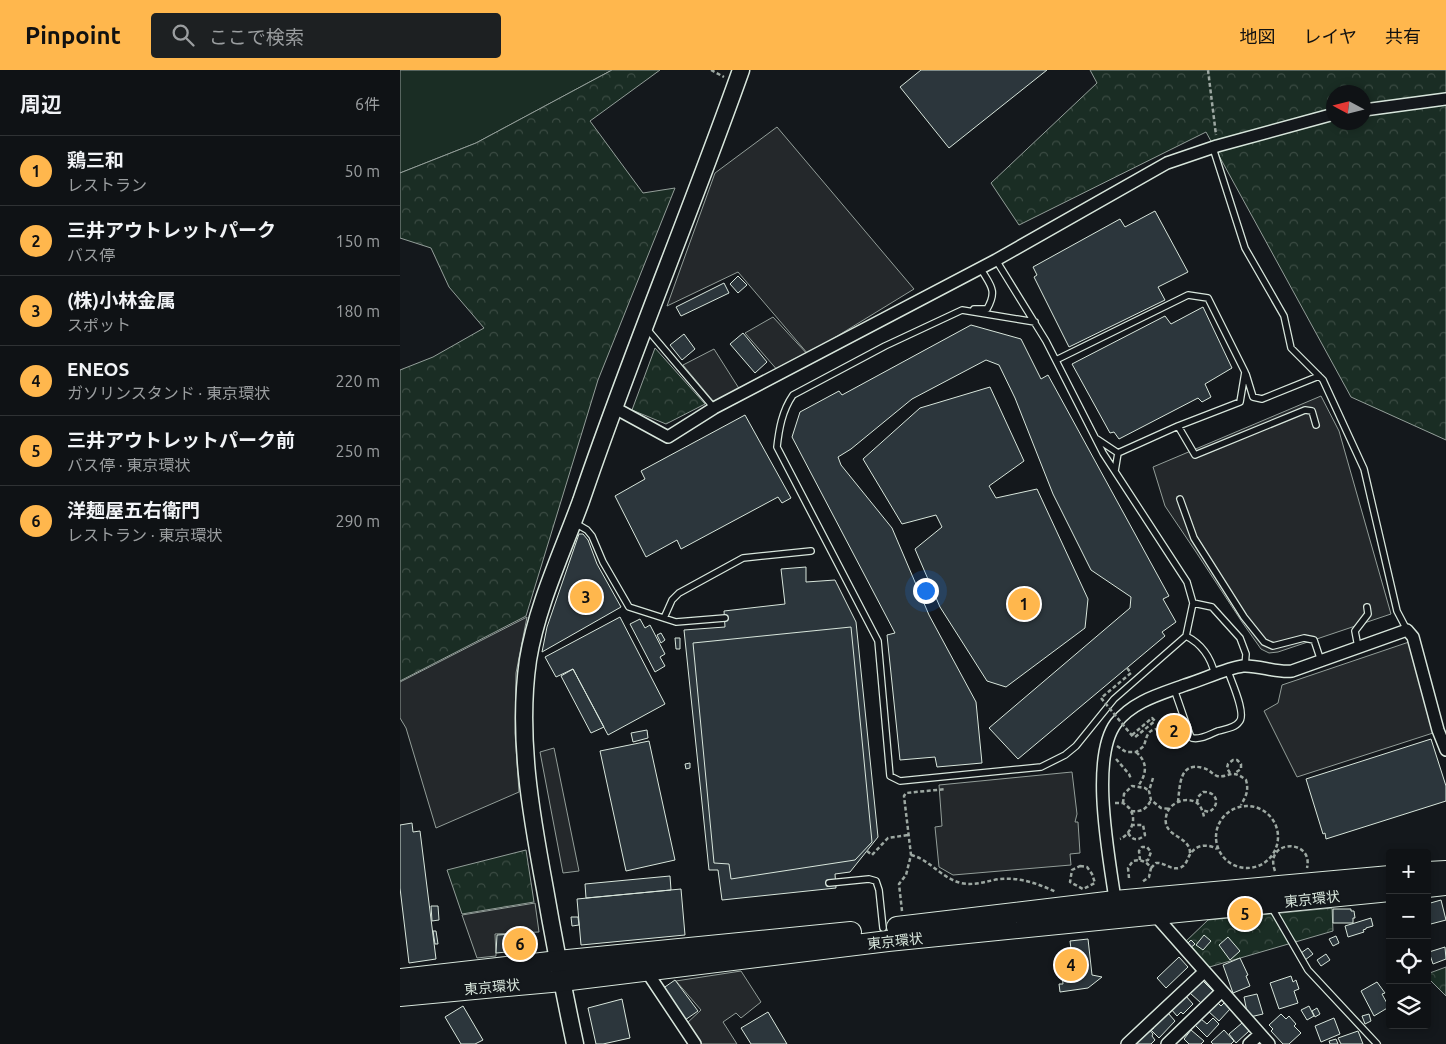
<!DOCTYPE html>
<html lang="ja">
<meta charset="utf-8">
<style>
body{margin:0;font-family:Ubuntu,"Noto Sans JP",sans-serif;background:#1d2022;color:#f1f3f6}
.controls{position:absolute;right:15px;bottom:15px;display:grid;overflow:hidden;border-radius:5px;box-shadow:0 2px 8px #0003}
.controls button{width:45px;height:45px;display:grid;place-items:center;padding:0;border:0;border-bottom:1px solid #2f3234;background:#0f1215;color:#f1f3f6;font:25px sans-serif}
.compass{position:absolute;left:926px;top:15px;width:45px;height:45px;border-radius:50%;background:#0f1215;box-shadow:0 2px 8px #0003;rotate:277deg}
.you{position:absolute;left:525px;top:520px;width:18px;height:18px;margin:-12px;border:4px solid #fff;border-radius:50%;background:#1a73e8;box-shadow:0 0 0 8px #1a73e833}
.badge{display:grid;place-items:center;width:32px;height:32px;border-radius:50%;background:#ffb74d;color:#111;font-size:16px;font-weight:700}
.pin{position:absolute;translate:-50% -50%;border:2px solid #fff;box-shadow:0 1px 5px #0006}
.list{margin:0;padding:0;list-style:none}
h2{display:flex;justify-content:space-between;align-items:center;height:65px;margin:0;padding:0 20px;font-size:21px}
h2 small{font-size:16px;font-weight:400;color:#9b9ea0}
.list li{display:grid;grid-template-columns:32px 1fr auto;gap:15px;align-items:center;box-sizing:border-box;height:70px;padding:0 20px;border-top:1px solid #2f3234}
.list b{display:block;font-size:19px;white-space:nowrap}
.list p{margin:0;font-size:16px;white-space:nowrap;color:#9b9ea0}
.list em{font-size:16px;font-style:normal;color:#9b9ea0}
.icon{flex:none;width:28px;height:28px;fill:none;stroke:currentColor;stroke-width:2;stroke-linecap:round;stroke-linejoin:round}
.map{position:relative;flex:none;width:1046px;height:974px;overflow:hidden}
header{display:flex;align-items:center;gap:30px;box-sizing:border-box;height:70px;padding:0 25px;background:#ffb74d;color:#111}
header strong{font-size:24px}
nav{display:flex;gap:28px;margin-inline-start:auto;font-size:18px}
.search{width:350px;height:45px;background:#1d2022;display:flex;align-items:center;gap:12px;box-sizing:border-box;padding:0 18px;border-radius:5px;color:#9b9ea0;font-size:19px}
main{display:flex}
aside{flex:1;background:#0f1215}
.map>svg:first-child{display:block}
.green{fill:#1a2d24;stroke:#939e99}
.forest{fill:url(#forest-crowns);stroke:#939e99;fill-rule:evenodd}
.parking{fill:#24282b;stroke:#939e99}
.building{fill:#2c363c;stroke:#d8e6dc}
.lines{fill:none;stroke-linecap:round;stroke-linejoin:round}
.lane-casing{stroke:#d8e6dc;stroke-width:8}
.street-casing{stroke:#d8e6dc;stroke-width:14}
.secondary-casing{stroke:#d8e6dc;stroke-width:19}
.highway-casing{stroke:#d8e6dc;stroke-width:22}
.path{stroke:#9da8a2;stroke-width:2.5;stroke-dasharray:4 2.5;stroke-linecap:butt}
.lane{stroke:#14181c;stroke-width:5.5}
.street{stroke:#14181c;stroke-width:11}
.secondary{stroke:#14181c;stroke-width:16}
.highway{stroke:#14181c;stroke-width:20}
.path-bridge{stroke:#9da8a2;stroke-width:2.5;stroke-dasharray:4 2.5;stroke-linecap:butt}
.labels{text-anchor:middle;stroke-width:4;stroke-linejoin:round;paint-order:stroke}
.street-label{font-size:14px;fill:#d8e6dc;stroke:#14181c}
</style>
<header>
<strong>Pinpoint</strong>
<div class="search"><svg class="icon" aria-label="search" viewBox="0 0 24 24"><circle cx="10" cy="10" r="6"/><path d="M15 15l6 6"/></svg>ここで検索</div>
<nav><a>地図</a><a>レイヤ</a><a>共有</a></nav>
</header>
<main>
<aside>
<h2>周辺<small>6件</small></h2>
<ul class="list">
<li><span class="badge">1</span><div><b>鶏三和</b><p>レストラン</p></div><em>50 m</em></li>
<li><span class="badge">2</span><div><b>三井アウトレットパーク</b><p>バス停</p></div><em>150 m</em></li>
<li><span class="badge">3</span><div><b>(株)小林金属</b><p>スポット</p></div><em>180 m</em></li>
<li><span class="badge">4</span><div><b>ENEOS</b><p>ガソリンスタンド · 東京環状</p></div><em>220 m</em></li>
<li><span class="badge">5</span><div><b>三井アウトレットパーク前</b><p>バス停 · 東京環状</p></div><em>250 m</em></li>
<li><span class="badge">6</span><div><b>洋麺屋五右衛門</b><p>レストラン · 東京環状</p></div><em>290 m</em></li>
</ul>
</aside>
<div class="map">
<svg width="1046" height="974" viewBox="0 0 1046 974">
<defs>
<pattern id="forest-crowns" width="20" height="18" patternUnits="userSpaceOnUse" patternTransform="scale(1.25)"><rect width="20" height="18" fill="#1a2d24"/><path d="M2 6a3 3 0 1 1 6 0M12 15a3 3 0 1 1 6 0" fill="none" stroke="#3b4b43"/></pattern>
</defs>
<rect width="100%" height="100%" fill="#14181c"/>
<!-- green -->
<path class="green" d="M 0,0 L 212,0 L 76,73 L 0,103 Z"/>
<!-- forest -->
<path class="forest" d="M 212,0 L 260,0 L 190,51 L 243,123 L 275,118 L 198,310 L 126,546 L 0,611 L 0,300 L 33,287 L 84,258 L 49,217 L 31,178 L 0,168 L 0,103 L 76,73 Z
M 690,0 L 1046,0 L 1046,370 L 951,327 L 806,62 L 619,155 L 591,113 L 697,13 ZM 934,22 L 964,22 L 964,52 L 934,52 Z
M 255,278 L 305,334 L 266,354 L 232,340 Z
M 126,780 L 134,832 L 62,844 L 47,800 Z
M 932,838 L 933,861 L 806,898 L 783,874 L 808,850 Z
M 1046,897 L 1046,926 L 1027,907 L 1027,904 Z"/>
<!-- parking -->
<path class="parking" d="M 377,57 L 514,219 L 408,284 L 338,202 L 267,236 L 315,103 Z
M 373,247 L 409,286 L 379,302 L 345,263 Z
M 314,279 L 340,320 L 314,332 L 283,295 Z
M 921,326 L 939,361 L 991,544 L 878,582 L 869,583 L 861,579 L 842,552 L 796,482 L 765,436 L 753,397 Z
M 127,547 L 116,603 L 115,663 L 119,722 L 36,758 L 6,658 L 0,648 L 0,612 Z
M 1009,572 L 1033,663 L 897,707 L 864,641 L 878,633 L 882,615 Z
M 154,678 L 179,801 L 163,803 L 140,682 Z
M 672,702 L 677,744 L 675,752 L 678,752 L 680,783 L 670,784 L 671,795 L 553,805 L 539,797 L 535,757 L 542,756 L 539,715 Z
M 135,833 L 139,862 L 95,864 L 96,886 L 77,888 L 62,845 Z
M 341,901 L 361,932 L 341,948 L 336,943 L 323,952 L 337,974 L 300,974 L 286,954 L 301,940 L 276,911 Z"/>
<!-- building -->
<path class="building" d="M 521,0 L 647,0 L 549,78 L 500,17 Z
M 755,141 L 788,202 L 758,217 L 765,230 L 669,277 L 634,207 L 637,205 L 633,197 L 720,149 L 725,157 Z
M 338,206 L 347,215 L 338,223 L 330,214 Z
M 324,213 L 329,223 L 281,246 L 276,237 Z
M 803,237 L 832,298 L 805,314 L 811,327 L 802,332 L 798,328 L 719,369 L 714,362 L 710,363 L 672,294 L 765,246 L 771,254 Z
M 571,255 L 621,269 L 641,309 L 648,305 L 769,526 L 763,529 L 776,552 L 762,562 L 765,566 L 618,689 L 589,658 L 730,538 L 731,527 L 691,500 L 653,424 L 615,328 L 599,295 L 586,290 L 512,329 L 451,379 L 438,387 L 441,395 L 492,458 L 529,545 L 576,632 L 582,693 L 537,697 L 535,687 L 500,690 L 487,565 L 495,563 L 392,367 L 400,342 L 439,321 L 442,325 Z
M 343,263 L 367,292 L 355,303 L 330,274 Z
M 284,264 L 295,279 L 282,290 L 270,275 Z
M 590,317 L 624,391 L 589,416 L 596,428 L 637,419 L 688,529 L 685,558 L 606,617 L 587,611 L 540,537 L 515,479 L 542,457 L 536,445 L 502,454 L 463,389 L 520,338 Z
M 345,345 L 391,428 L 382,433 L 378,427 L 281,479 L 277,470 L 246,487 L 215,426 L 245,409 L 241,401 Z
M 179,464 L 183,464 L 188,470 L 197,494 L 221,537 L 142,582 L 147,557 Z
M 406,497 L 406,512 L 435,510 L 456,552 L 478,767 L 450,802 L 435,804 L 436,818 L 322,830 L 318,800 L 309,800 L 284,560 L 325,557 L 324,541 L 385,534 L 381,499 Z
M 220,547 L 265,634 L 208,665 L 173,599 L 156,607 L 145,587 Z
M 240,549 L 245,558 L 250,555 L 265,584 L 260,587 L 265,596 L 255,602 L 230,554 Z
M 451,557 L 472,772 L 455,790 L 331,809 L 329,794 L 314,793 L 293,573 Z
M 261,563 L 265,570 L 261,573 L 257,565 Z
M 275,568 L 280,568 L 280,579 L 276,579 Z
M 173,599 L 204,657 L 191,663 L 161,606 Z
M 247,660 L 248,668 L 233,672 L 231,663 Z
M 1031,669 L 1046,716 L 1046,731 L 926,769 L 925,763 L 923,764 L 906,709 Z
M 249,671 L 275,790 L 226,801 L 200,681 Z
M 290,693 L 290,698 L 286,699 L 285,694 Z
M 12,753 L 13,762 L 20,761 L 36,889 L 9,893 L 0,818 L 0,755 Z
M 270,806 L 271,820 L 186,828 L 185,814 Z
M 281,819 L 285,865 L 181,875 L 177,829 Z
M 1041,830 L 1046,850 L 1027,855 L 1027,834 Z
M 31,836 L 38,836 L 39,850 L 32,851 Z
M 933,839 L 951,839 L 951,841 L 954,841 L 955,848 L 953,848 L 953,853 L 933,853 Z
M 171,847 L 178,847 L 179,855 L 172,856 Z
M 971,848 L 973,856 L 966,858 L 966,859 L 963,860 L 964,862 L 948,867 L 945,856 Z
M 33,861 L 36,861 L 38,874 L 35,874 Z
M 129,863 L 130,872 L 133,872 L 133,878 L 130,880 L 96,883 L 97,865 Z
M 804,865 L 811,871 L 803,880 L 796,875 Z
M 936,866 L 939,873 L 933,876 L 929,869 Z
M 828,867 L 840,881 L 830,890 L 819,875 Z
M 688,869 L 692,905 L 702,907 L 688,918 L 660,922 L 659,914 L 663,914 L 661,896 L 673,895 L 670,871 Z
M 791,870 L 795,874 L 789,879 L 786,875 Z
M 1045,877 L 1046,889 L 1033,894 L 1029,882 Z
M 908,878 L 913,884 L 905,890 L 901,883 Z
M 926,884 L 930,890 L 921,896 L 917,890 Z
M 779,887 L 788,897 L 766,918 L 757,908 Z
M 840,888 L 848,905 L 846,906 L 850,916 L 833,923 L 823,895 Z
M 891,906 L 893,912 L 896,910 L 899,919 L 894,921 L 898,933 L 879,939 L 870,913 Z
M 275,910 L 298,941 L 285,950 L 262,919 Z
M 803,911 L 813,921 L 801,933 L 790,923 Z
M 977,912 L 985,923 L 982,924 L 989,937 L 974,946 L 961,921 Z
M 857,924 L 863,944 L 850,947 L 849,942 L 847,942 L 844,927 Z
M 785,925 L 793,934 L 783,944 L 781,942 L 777,946 L 771,939 Z
M 222,929 L 230,968 L 203,974 L 196,974 L 188,938 Z
M 817,932 L 821,936 L 824,933 L 830,939 L 819,951 L 808,941 Z
M 63,936 L 83,970 L 75,974 L 61,974 L 45,947 Z
M 909,936 L 914,946 L 907,950 L 901,940 Z
M 917,938 L 920,944 L 915,947 L 912,941 Z
M 368,942 L 387,974 L 351,974 L 341,958 Z
M 768,943 L 775,951 L 759,968 L 751,960 L 754,958 L 752,956 Z
M 881,944 L 886,949 L 889,946 L 896,954 L 894,956 L 901,963 L 889,974 L 883,974 L 871,961 L 873,959 L 869,955 Z
M 969,944 L 971,951 L 965,954 L 962,946 Z
M 813,948 L 819,954 L 807,967 L 795,955 L 801,949 L 807,954 Z
M 934,948 L 940,964 L 921,972 L 915,956 Z
M 842,953 L 849,961 L 836,973 L 829,964 Z
M 748,958 L 753,964 L 752,966 L 755,970 L 751,974 L 732,974 Z
M 791,960 L 804,971 L 801,974 L 789,974 L 784,969 Z
M 824,960 L 834,971 L 831,974 L 813,974 L 811,972 Z
M 958,961 L 963,974 L 941,974 L 938,968 Z
M 936,969 L 938,974 L 930,974 L 929,971 Z"/>
<g class="lines">
<defs>
<path id="lane" d="M 813,78 L 845,178 L 884,246 L 891,278 L 923,310 L 964,399 L 997,541 L 1007,560
M 596,190 L 646,271 L 703,383 L 787,512 L 793,533 L 786,566 L 714,629 L 676,676 L 665,685 L 641,697 L 500,711 L 490,706 L 478,571 L 377,377 C 379,359 382,341 393,325 L 485,276 L 562,240 L 635,252
M 574,239 L 587,239 C 598,220 590,215 581,199
M 247,259 L 314,338
M 656,290 L 788,225 L 808,228 L 845,302 L 840,332 L 778,356 L 718,383 L 715,401
M 846,304 L 853,327 L 862,329 L 919,306
M 778,356 L 795,385 L 905,340 L 912,341 L 916,355
M 697,369 L 718,383
M 780,429 L 794,468 L 844,547 L 864,572 L 873,576 L 904,568 L 914,570 L 921,591
M 175,453 L 187,460 L 192,466 L 203,492 L 229,537 L 276,552 L 325,548
M 793,533 L 812,537 L 840,568 L 846,584 L 845,596
M 264,548 L 272,530 L 279,523 L 343,488 L 411,481
M 786,566 C 802,574 811,588 815,605
M 958,577 L 955,561 L 968,544 L 967,537
M 774,619 L 790,665 L 792,668 C 801,670 810,664 818,661 C 825,659 835,658 839,652 C 847,644 831,611 828,601
M 429,813 L 469,809 L 476,811 L 479,820 L 483,858
M 872,838 L 908,900 L 977,974"/>
<path id="street" d="M 964,40 L 1046,29
M 213,337 L 268,367 L 314,338 L 596,190 L 767,93 L 817,76 L 934,44
M 716,836 C 710,792 689,689 716,653 C 733,631 761,624 785,615 C 802,610 827,598 843,596 C 859,595 876,603 892,601 L 1007,560 L 1013,567 L 1038,660 L 1046,680
M 754,844 L 869,974
M 245,899 L 295,974
M 727,974 L 804,902
M 767,974 L 822,921
M 849,974 L 860,964"/>
<path id="secondary" d="M 175,974 C 164,922 154,871 145,819 C 131,744 117,666 128,590 C 137,535 162,483 181,431 C 230,286 290,144 341,0"/>
<path id="highway" d="M 1027,802 L 1046,801
M 1027,817 L 1046,815
M 497,857 L 715,831 L 990,806
M 0,909 L 158,891 L 451,862
M 0,926 L 162,911 L 488,871 L 990,821"/>
</defs>
<!-- lane casing -->
<use href="#lane" class="lane-casing"/>
<!-- street casing -->
<use href="#street" class="street-casing"/>
<!-- secondary casing -->
<use href="#secondary" class="secondary-casing"/>
<!-- highway casing -->
<use href="#highway" class="highway-casing"/>
<!-- path -->
<path class="path" d="M 311,0 L 324,7
M 808,0 L 816,65
M 732,665 L 752,648 L 755,651 L 734,668
M 717,676 L 726,682 L 736,682 L 744,676 C 747,665 748,658 761,659
M 736,682 C 748,692 747,704 738,716
M 716,689 L 729,704 L 731,709
M 830,703 L 827,698 L 828,694 L 833,690 L 837,690 L 841,694 L 841,699 L 835,703
M 753,708 L 749,721 L 751,730 L 761,738 L 770,739
M 778,732 C 780,716 779,691 803,698 C 809,699 812,704 817,706 C 830,708 831,698 846,710 C 849,721 846,726 841,735
M 715,733 L 723,733 C 726,735 730,738 731,741 C 737,752 729,765 720,769
M 723,733 L 724,724 L 732,716 L 745,718 L 749,721
M 797,733 L 798,727 L 803,722 C 817,721 821,735 809,742 L 802,740
M816 767a31 31 0 1 1 62 0a31 31 0 1 1-62 0Z
M 731,741 C 741,742 746,740 751,730
M 728,763 C 733,771 738,771 745,765 L 743,755 L 732,755
M 467,781 L 472,785 L 488,768 L 508,765
M 790,783 C 790,764 759,768 767,743 C 771,732 787,726 797,733 C 801,736 803,742 804,747
M 511,785 C 529,789 541,808 561,813 C 575,816 586,811 600,809 C 620,807 639,814 656,822
M 740,790 L 739,781 L 742,777 L 747,777 L 751,782 L 748,790 L 744,791
M 680,796 L 687,797 L 692,804 L 695,813 L 683,819 L 670,812 L 672,800 Z
M 751,798 L 756,793 C 764,792 770,800 779,798 C 787,796 787,788 791,783 C 797,774 809,774 817,779
M 875,801 C 863,769 914,768 907,798
M 729,808 L 728,798 L 733,791 C 741,789 746,791 751,798 L 749,807 L 742,812
M 502,841 L 499,814 L 506,805 L 511,785 L 504,726 L 506,723 L 546,719"/>
<!-- lane -->
<use href="#lane" class="lane"/>
<!-- street -->
<use href="#street" class="street"/>
<!-- secondary -->
<use href="#secondary" class="secondary"/>
<!-- highway -->
<use href="#highway" class="highway"/>
<!-- path-bridge -->
<path class="path-bridge" d="M 727,598 L 731,603 L 701,628 L 734,668"/>
</g>
<g class="labels">
<!-- street labels -->
<g class="street-label">
<text transform="translate(912 829) rotate(-6)" y="5">東京環状</text>
<text transform="translate(495 871) rotate(-6)" y="5">東京環状</text>
<text transform="translate(92 917) rotate(-5)" y="5">東京環状</text>
</g>
</g>
</svg>
<div class="controls">
<button>+</button>
<button>−</button>
<button><svg class="icon" aria-label="locate" viewBox="0 0 24 24"><circle cx="12" cy="12" r="6"/><path d="M12 2v4M12 18v4M2 12h4M18 12h4"/></svg></button>
<button><svg class="icon" aria-label="layers" viewBox="0 0 24 24"><path d="M12 4l9 5-9 5-9-5zM3 14l9 5 9-5"/></svg></button>
</div>
<svg class="compass" viewBox="-18 -18 36 36"><path d="M0-13l5 13h-10z" fill="#e53935"/><path d="M0 13l5-13h-10z" fill="#9b9ea0"/></svg>
<div class="you"></div>
<div class="pin badge" style="left:624px;top:534px">1</div>
<div class="pin badge" style="left:774px;top:661px">2</div>
<div class="pin badge" style="left:186px;top:527px">3</div>
<div class="pin badge" style="left:671px;top:895px">4</div>
<div class="pin badge" style="left:845px;top:844px">5</div>
<div class="pin badge" style="left:120px;top:874px">6</div>
</div>
</main>
